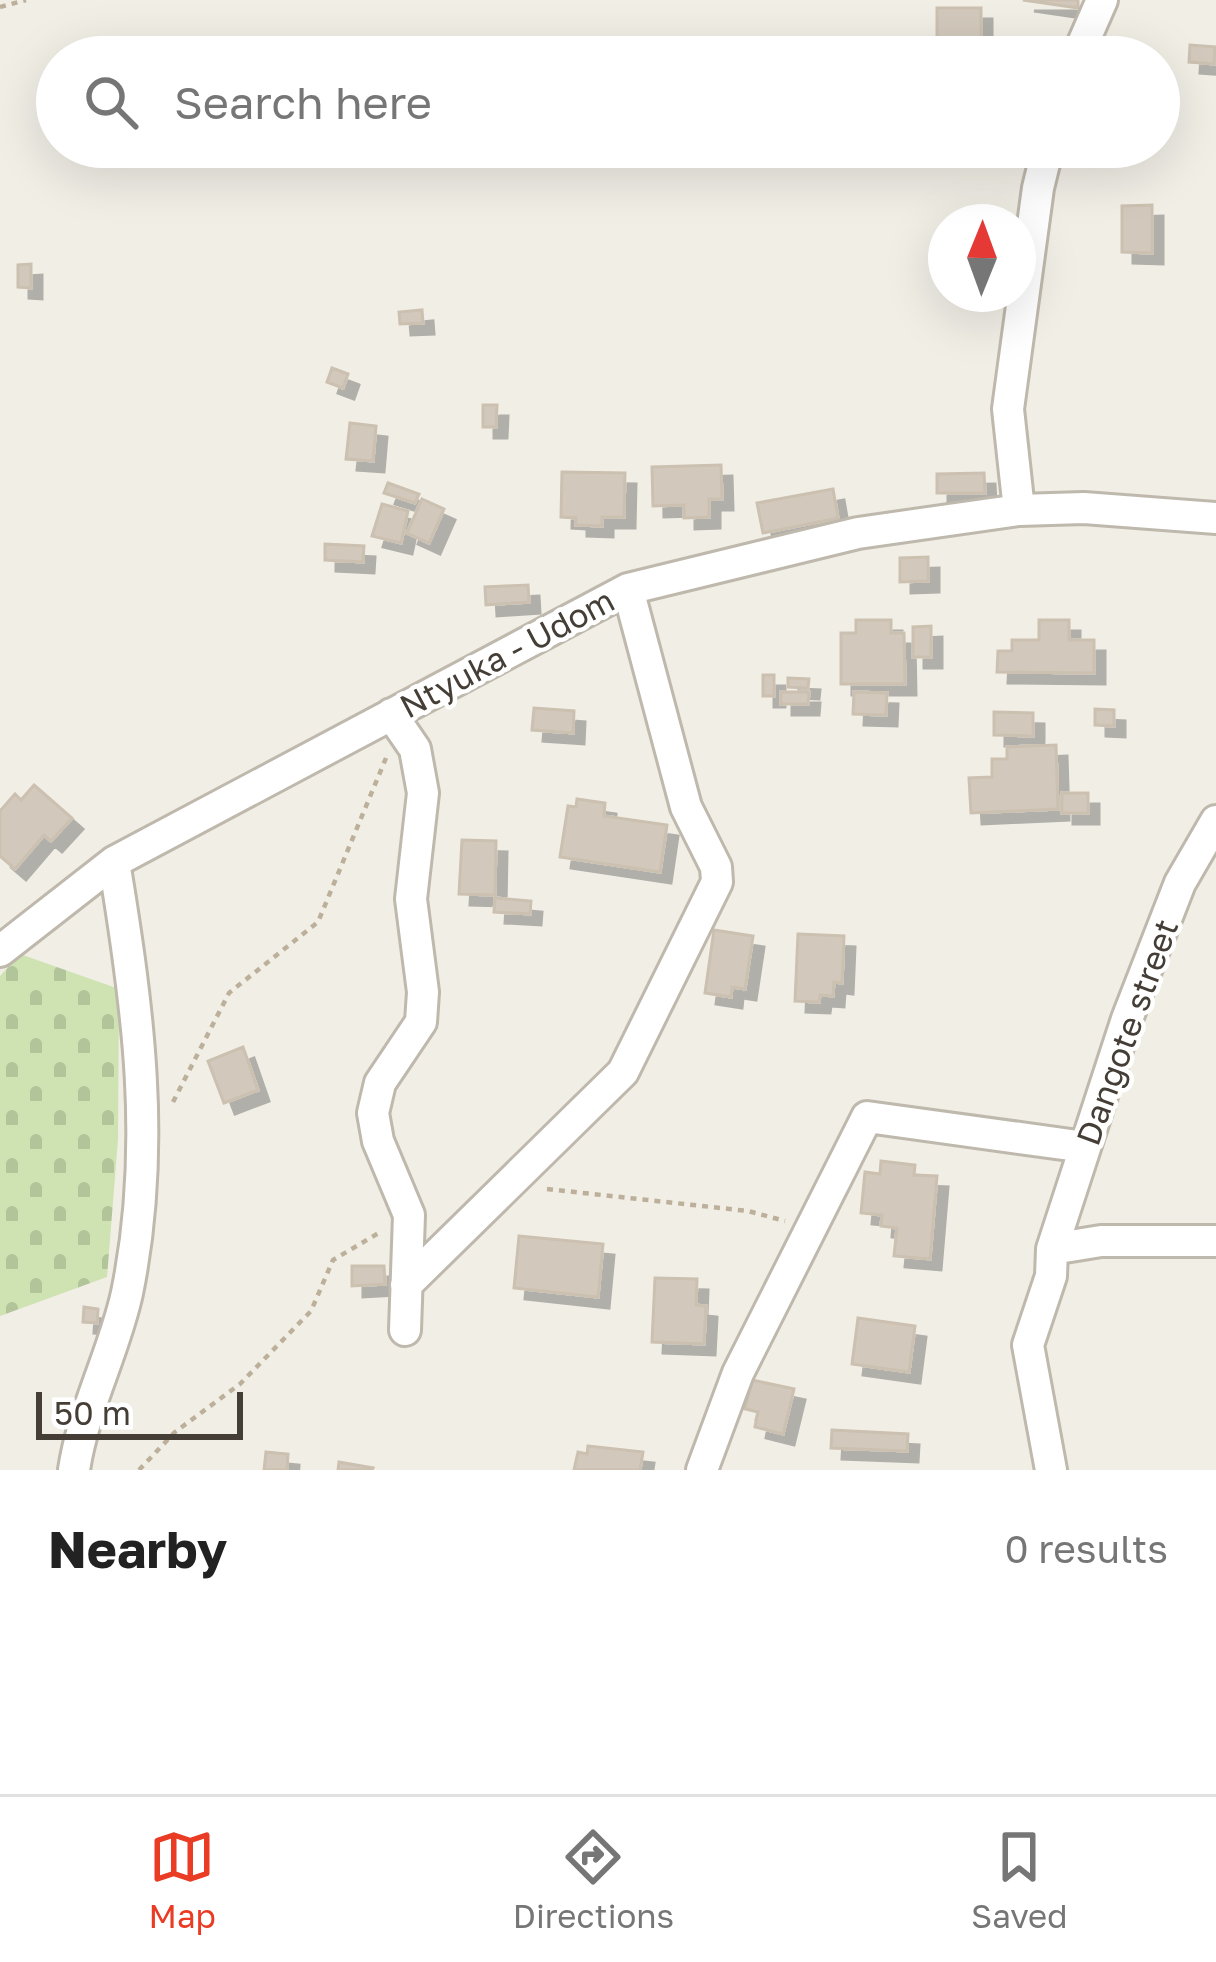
<!DOCTYPE html>
<style>
body{margin:0;font-family:"Golos Text",sans-serif;background:#f2f2f2;color:#222}
.compass{position:absolute;left:928px;top:204px;width:108px;height:108px;border-radius:50%;background:#fff;box-shadow:0 12px 48px #0002;rotate:1deg}
.scale{position:absolute;left:36px;bottom:30px;width:207px;box-sizing:border-box;padding-left:12px;border:6px solid #443e36;border-top:0;font-size:33px;line-height:42px;white-space:nowrap;color:#443e36;-webkit-text-stroke:9px #fff;paint-order:stroke}
.list{margin:0;padding:0;list-style:none}
h2{display:flex;justify-content:space-between;align-items:center;height:156px;margin:0;padding:0 48px;font-size:51px}
h2 small{font-size:39px;font-weight:400;color:#767676}
.icon{flex:none;width:66px;height:66px;fill:none;stroke:currentColor;stroke-width:2;stroke-linecap:round;stroke-linejoin:round}
.map{position:relative;flex:none;width:1216px;height:1470px;overflow:hidden}
.search{position:absolute;background:#fff;box-shadow:0 12px 48px #0002;left:36px;right:36px;top:36px;height:132px;display:flex;align-items:center;gap:30px;box-sizing:border-box;padding:0 42px;border-radius:66px;color:#767676;font-size:45px}
.sheet{height:324px;background:#fff}
nav{display:flex;justify-content:space-around;align-items:center;box-sizing:border-box;height:168px;border-top:3px solid #e0e0e0;background:#fff;font-size:33px;color:#767676}
nav a{display:grid;justify-items:center;gap:6px}
nav .on{color:#ea3b24}
.map>svg:first-child{display:block}
.cemetery{fill:url(#cemetery-stones)}
.building{fill:#d2c9bc;stroke:#ccc0b0;stroke-width:3;filter:url(#shadow)}
.lines{fill:none;stroke-linecap:round;stroke-linejoin:round}
.minor-casing{stroke:#bfb8ac;stroke-width:36}
.path{stroke:#bdb09b;stroke-width:4.5;stroke-dasharray:6 6;stroke-linecap:butt}
.minor{stroke:#fff;stroke-width:30}
.labels{text-anchor:middle;stroke-width:9;stroke-linejoin:round;paint-order:stroke}
.street-label{font-size:33px;fill:#443e36;stroke:#fff}
</style>
<div class="map">
<svg width="1216" height="1470" viewBox="0 0 1216 1470">
<defs>
<pattern id="cemetery-stones" width="16" height="16" patternUnits="userSpaceOnUse" patternTransform="scale(3)"><rect width="16" height="16" fill="#cee3b1"/><path d="M2 7V4a2 2 0 0 1 4 0v3zM10 15v-3a2 2 0 0 1 4 0v3z" fill="#b2c499"/></pattern>
<filter id="shadow"><feDropShadow dx="11" dy="11" stdDeviation="0" flood-color="#0004"/></filter>
</defs>
<rect width="100%" height="100%" fill="#f1eee6"/>
<!-- cemetery -->
<path class="cemetery" d="M 20,954 L 119,989 L 118,1139 L 107,1277 L 0,1316 L 0,976 Z"/>
<!-- building -->
<path class="building" d="M 1023,0 L 1078,0 L 1078,8 Z
M 937,8 L 981,8 L 981,40 L 937,40 Z
M 1190,45 L 1215,47 L 1214,64 L 1189,62 Z
M 1152,205 L 1152,253 L 1122,252 L 1122,206 Z
M 31,264 L 31,288 L 18,287 L 18,265 Z
M 422,310 L 423,323 L 400,324 L 399,312 Z
M 332,368 L 348,374 L 343,388 L 327,382 Z
M 483,405 L 497,405 L 496,427 L 483,427 Z
M 350,423 L 376,426 L 373,461 L 346,459 Z
M 721,465 L 722,499 L 709,499 L 709,517 L 684,518 L 684,505 L 653,506 L 652,467 Z
M 562,472 L 625,473 L 624,517 L 602,517 L 602,526 L 576,525 L 576,518 L 561,517 Z
M 984,473 L 985,493 L 937,493 L 937,474 Z
M 388,483 L 419,494 L 415,503 L 384,493 Z
M 833,489 L 838,518 L 763,533 L 757,503 Z
M 422,499 L 444,509 L 429,543 L 407,533 Z
M 382,504 L 408,511 L 401,543 L 372,536 Z
M 325,544 L 364,546 L 363,562 L 325,560 Z
M 928,557 L 928,581 L 900,582 L 900,558 Z
M 528,585 L 529,602 L 486,605 L 485,587 Z
M 856,620 L 891,620 L 891,633 L 904,633 L 905,684 L 841,684 L 841,633 L 856,633 Z
M 1039,620 L 1069,620 L 1069,640 L 1094,640 L 1094,673 L 997,672 L 998,651 L 1012,651 L 1012,640 L 1039,640 Z
M 931,626 L 931,657 L 913,657 L 913,627 Z
M 763,675 L 774,675 L 774,696 L 763,696 Z
M 788,678 L 809,679 L 808,688 L 788,687 Z
M 781,692 L 809,692 L 808,704 L 781,704 Z
M 854,692 L 887,693 L 886,715 L 853,714 Z
M 534,708 L 574,711 L 573,733 L 532,730 Z
M 1095,709 L 1114,710 L 1114,726 L 1095,725 Z
M 994,712 L 1033,713 L 1033,736 L 994,735 Z
M 1056,745 L 1058,809 L 971,813 L 969,778 L 992,777 L 992,759 L 1007,759 L 1007,747 Z
M 34,785 L 72,818 L 51,841 L 44,835 L 15,869 L 0,856 L 0,811 L 15,794 L 21,800 Z
M 1062,793 L 1088,793 L 1088,813 L 1062,813 Z
M 577,799 L 605,803 L 604,816 L 667,825 L 660,872 L 560,857 L 568,806 L 576,807 Z
M 462,840 L 496,841 L 495,895 L 459,894 Z
M 495,898 L 531,901 L 530,914 L 494,912 Z
M 714,930 L 753,936 L 745,989 L 732,987 L 731,997 L 705,993 Z
M 798,934 L 844,936 L 842,983 L 834,982 L 833,996 L 820,995 L 819,1002 L 795,1001 Z
M 243,1047 L 258,1090 L 224,1103 L 208,1061 Z
M 881,1161 L 915,1165 L 914,1175 L 937,1176 L 930,1259 L 894,1256 L 897,1228 L 881,1226 L 882,1215 L 861,1213 L 865,1172 L 880,1174 Z
M 519,1236 L 603,1244 L 598,1297 L 514,1288 Z
M 352,1266 L 384,1266 L 385,1284 L 352,1286 Z
M 655,1278 L 697,1279 L 696,1305 L 706,1306 L 704,1344 L 652,1342 Z
M 84,1307 L 98,1309 L 97,1323 L 83,1322 Z
M 858,1318 L 915,1326 L 909,1372 L 852,1364 Z
M 752,1380 L 794,1389 L 783,1434 L 755,1427 L 758,1412 L 745,1409 Z
M 832,1430 L 908,1434 L 907,1451 L 831,1448 Z
M 588,1446 L 643,1452 L 640,1470 L 574,1470 L 578,1452 L 587,1454 Z
M 266,1452 L 288,1454 L 287,1470 L 264,1470 Z
M 339,1462 L 373,1468 L 372,1470 L 338,1470 Z"/>
<g class="lines">
<defs>
<path id="minor" d="M 1077,57 L 1102,0
M 1019,510 L 1008,409 L 1038,188 L 1048,147
M 391,714 L 415,749 L 423,793 L 411,899 L 423,992 L 421,1022 L 380,1083 L 373,1113 L 378,1141 L 409,1215 L 405,1330
M 0,951 L 114,862 L 628,589 L 858,533 L 1019,510 L 1084,508 L 1216,518
M 1052,1249 L 1101,1241 L 1216,1241
M 406,1285 L 623,1072 L 717,882 L 716,867 L 686,807 L 628,589
M 74,1470 C 83,1409 114,1353 127,1293 C 157,1147 138,1007 114,862
M 702,1470 L 738,1373 L 867,1117 L 1085,1147
M 1051,1470 L 1028,1345 L 1051,1276 L 1052,1249 L 1127,1019 L 1180,883 L 1216,821"/>
</defs>
<!-- minor casing -->
<use href="#minor" class="minor-casing"/>
<!-- path -->
<path class="path" d="M 0,7 L 26,0
M 173,1102 L 229,993 L 318,922 L 386,758
M 547,1189 L 748,1211 L 785,1221
M 139,1470 L 175,1432 L 240,1384 L 311,1311 L 333,1260 L 382,1231"/>
<!-- minor -->
<use href="#minor" class="minor"/>
</g>
<g class="labels">
<!-- street labels -->
<g class="street-label">
<text transform="translate(507 653) rotate(-28)" y="12">Ntyuka - Udom</text>
<text transform="translate(1127 1032) rotate(-70)" y="12">Dangote street</text>
</g>
</g>
</svg>
<svg class="compass" viewBox="-18 -18 36 36"><path d="M0-13l5 13h-10z" fill="#e53935"/><path d="M0 13l5-13h-10z" fill="#767676"/></svg>
<div class="scale">50 m</div>
<div class="search"><svg class="icon" aria-label="search" viewBox="0 0 24 24"><circle cx="10" cy="10" r="6"/><path d="M15 15l6 6"/></svg>Search here</div>
</div>
<section class="sheet">
<h2>Nearby<small>0 results</small></h2>
<ul class="list">
</ul>
</section>
<nav>
<a class="on"><svg class="icon" aria-label="map" viewBox="0 0 24 24"><path d="M3 6l6-2 6 2 6-2v14l-6 2-6-2-6 2zM9 4v14M15 6v14"/></svg>Map</a>
<a><svg class="icon" aria-label="directions" viewBox="0 0 24 24"><path d="M12 3l9 9-9 9-9-9zM9 14v-3h6M13 9l2 2-2 2"/></svg>Directions</a>
<a><svg class="icon" aria-label="saved" viewBox="0 0 24 24"><path d="M7 4h10v16l-5-4-5 4z"/></svg>Saved</a>
</nav>
